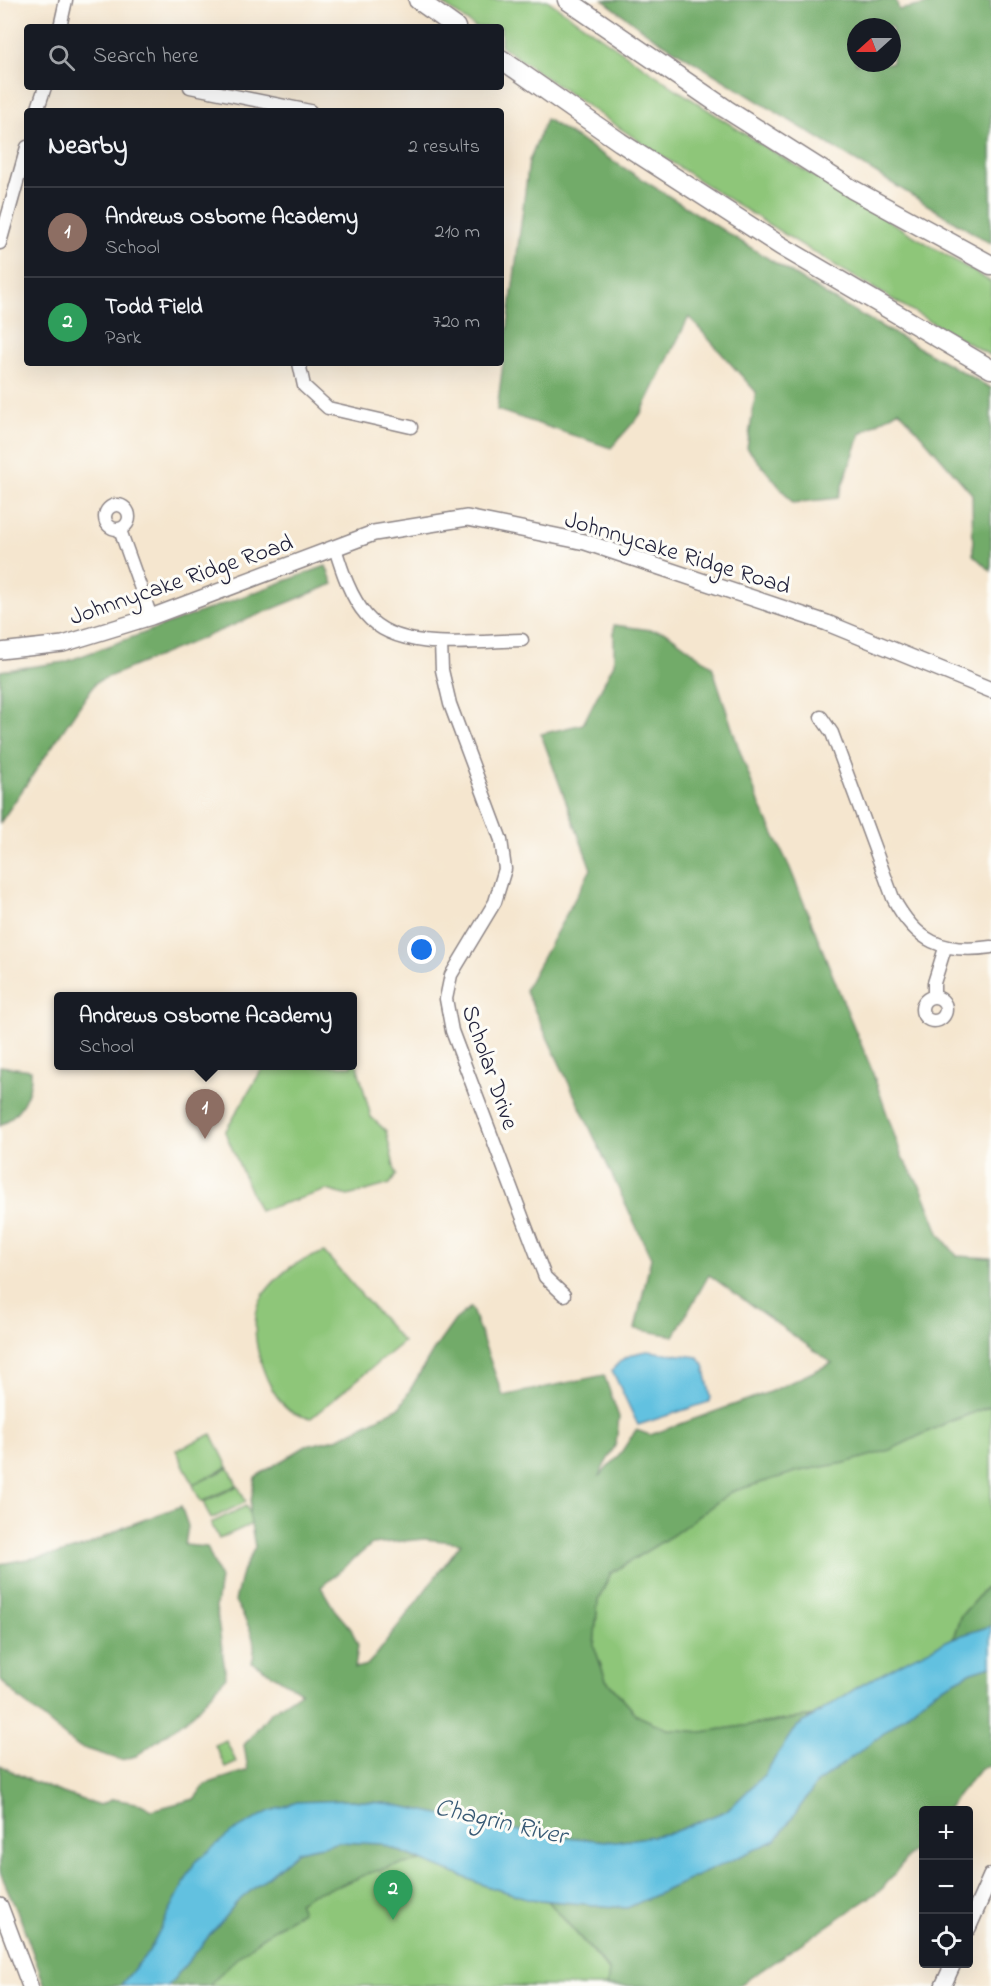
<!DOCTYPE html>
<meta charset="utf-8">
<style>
body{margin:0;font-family:"Indie Flower",sans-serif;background:#242831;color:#f1f3f6}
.controls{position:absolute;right:18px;bottom:18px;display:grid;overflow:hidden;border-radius:6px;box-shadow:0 6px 24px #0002}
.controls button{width:54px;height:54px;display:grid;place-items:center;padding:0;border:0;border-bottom:2px solid #363941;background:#171b24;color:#f1f3f6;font:30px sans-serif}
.compass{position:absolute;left:847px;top:18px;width:54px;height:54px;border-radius:50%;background:#171b24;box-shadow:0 6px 24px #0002;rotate:249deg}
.you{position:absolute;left:422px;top:950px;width:21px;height:21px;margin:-15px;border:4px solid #fff;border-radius:50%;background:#1a73e8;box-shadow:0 0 0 9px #1a73e833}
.badge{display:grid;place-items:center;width:39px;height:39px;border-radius:50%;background:#db2777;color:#fff;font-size:20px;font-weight:700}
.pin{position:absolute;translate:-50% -50px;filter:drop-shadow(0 2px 3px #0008)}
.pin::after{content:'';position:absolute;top:32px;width:21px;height:18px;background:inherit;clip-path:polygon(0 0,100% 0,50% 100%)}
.popup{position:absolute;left:54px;top:992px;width:303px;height:78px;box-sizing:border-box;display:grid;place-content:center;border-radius:6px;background:#171b24;filter:drop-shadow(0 2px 4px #0005);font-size:20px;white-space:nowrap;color:#9ea1a6}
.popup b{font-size:22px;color:#f1f3f6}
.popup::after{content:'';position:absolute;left:50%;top:100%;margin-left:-12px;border:12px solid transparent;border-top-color:#171b24}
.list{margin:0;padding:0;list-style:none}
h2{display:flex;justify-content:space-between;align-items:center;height:78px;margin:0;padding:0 24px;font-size:26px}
h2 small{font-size:20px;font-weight:400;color:#9ea1a6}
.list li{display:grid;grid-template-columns:39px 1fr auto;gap:18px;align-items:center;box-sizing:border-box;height:90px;padding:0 24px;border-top:2px solid #363941}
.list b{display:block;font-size:22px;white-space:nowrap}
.list p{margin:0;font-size:20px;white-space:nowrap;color:#9ea1a6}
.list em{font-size:20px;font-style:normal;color:#9ea1a6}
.icon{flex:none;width:33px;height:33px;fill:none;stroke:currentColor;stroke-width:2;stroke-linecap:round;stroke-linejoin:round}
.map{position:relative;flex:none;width:991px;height:1986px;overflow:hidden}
.search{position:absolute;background:#171b24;box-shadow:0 6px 24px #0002;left:24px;top:24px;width:480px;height:66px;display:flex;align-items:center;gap:15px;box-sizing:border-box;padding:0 21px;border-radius:6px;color:#9ea1a6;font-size:22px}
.panel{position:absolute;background:#171b24;box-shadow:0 6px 24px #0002;left:24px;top:108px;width:480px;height:258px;border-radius:6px}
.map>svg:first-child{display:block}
.green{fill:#8ec679;stroke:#58745a;stroke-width:1.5}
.forest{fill:#72ab69;stroke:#4a6652;stroke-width:1.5;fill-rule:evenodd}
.water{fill:#62c1e0;stroke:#42728e;stroke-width:1.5}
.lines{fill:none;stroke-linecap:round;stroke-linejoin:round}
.minor-casing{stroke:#8c8485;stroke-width:15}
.major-casing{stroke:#8c8485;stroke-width:18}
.highway-casing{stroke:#8c8485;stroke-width:21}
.minor{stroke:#fff;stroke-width:12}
.major{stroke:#fff;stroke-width:15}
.highway{stroke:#fff;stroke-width:18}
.labels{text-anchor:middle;stroke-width:6;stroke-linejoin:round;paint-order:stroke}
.street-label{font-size:24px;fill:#22223b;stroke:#fdfcf7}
.water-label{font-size:26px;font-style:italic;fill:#385a75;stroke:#fdfcf7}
</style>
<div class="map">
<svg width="991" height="1986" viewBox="0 0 991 1986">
<rect width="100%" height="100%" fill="#fdfcf7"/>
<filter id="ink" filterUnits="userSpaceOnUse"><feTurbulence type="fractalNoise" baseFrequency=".0167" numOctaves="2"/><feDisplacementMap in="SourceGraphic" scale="12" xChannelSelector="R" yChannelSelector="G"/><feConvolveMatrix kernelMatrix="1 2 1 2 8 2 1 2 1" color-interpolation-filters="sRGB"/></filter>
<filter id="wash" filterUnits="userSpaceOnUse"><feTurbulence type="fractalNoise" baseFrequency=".008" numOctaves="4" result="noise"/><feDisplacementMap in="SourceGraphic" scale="24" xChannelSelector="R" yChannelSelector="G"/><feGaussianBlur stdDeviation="1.35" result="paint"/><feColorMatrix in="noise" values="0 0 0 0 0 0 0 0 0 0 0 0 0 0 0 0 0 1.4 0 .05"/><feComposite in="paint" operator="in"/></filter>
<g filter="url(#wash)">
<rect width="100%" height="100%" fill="#f5e6cf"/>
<!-- green -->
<path class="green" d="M 438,0 L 547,0 L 676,89 L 757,142 L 991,282 L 991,356 C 822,261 658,158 501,46 L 501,27 L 475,27 Z
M 352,1046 L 371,1117 L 386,1131 L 396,1175 L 390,1184 L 348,1196 L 327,1190 L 259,1211 L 225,1132 L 264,1066 L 352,1066 Z
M 324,1252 L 403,1342 L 311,1418 C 303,1417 295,1415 289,1410 C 263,1389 243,1324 264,1294 C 270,1285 284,1271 294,1265 C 303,1260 314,1256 324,1252 Z
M 991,1406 L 991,1582 L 960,1617 L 953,1638 L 858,1687 L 813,1716 L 702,1732 L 667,1729 L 638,1716 L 606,1680 L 594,1646 L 598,1601 L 611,1573 L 673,1535 L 731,1492 L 799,1471 L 845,1463 Z
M 212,1434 L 228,1467 L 193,1484 L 176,1450 Z
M 229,1468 L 237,1485 L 201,1502 L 193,1485 Z
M 238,1486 L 246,1502 L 211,1519 L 203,1502 Z
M 246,1506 L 254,1523 L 219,1539 L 211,1523 Z
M 226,1740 L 236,1762 L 225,1767 L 215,1745 Z
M 382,1844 L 486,1886 L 530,1899 L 548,1901 L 622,1986 L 168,1986 Z"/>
<!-- forest -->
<path class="forest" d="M 603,0 L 896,0 L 899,10 L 948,0 L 991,0 L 991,244 L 650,35 ZM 856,27 L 892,27 L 892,63 L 856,63 Z
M 546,119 L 831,298 L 991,388 L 991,571 L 973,555 L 972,494 L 899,410 L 861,433 L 838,498 L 793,503 L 747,448 L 756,392 L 689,317 L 640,415 L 611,448 L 497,410 L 529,161 Z
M 326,566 L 333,584 L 96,682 L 0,823 L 0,671 L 65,662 Z
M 614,625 L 666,632 L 712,666 L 738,746 L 760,805 L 790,868 L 841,996 L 871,1068 L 902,1157 L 922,1189 L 940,1235 L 957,1256 L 991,1258 L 991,1406 L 948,1422 L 890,1450 L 845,1463 L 799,1471 L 731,1492 L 673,1535 L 611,1573 L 598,1601 L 594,1646 L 606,1680 L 638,1716 L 667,1729 L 702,1732 L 813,1716 L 795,1728 L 764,1775 L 728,1810 L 671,1833 L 616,1842 L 535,1834 L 391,1804 L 351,1800 L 297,1802 L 195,1862 L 149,1951 L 120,1986 L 45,1986 L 21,1920 L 0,1872 L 0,1765 C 31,1783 66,1795 100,1805 L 113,1799 L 141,1804 L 152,1810 L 194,1799 L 206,1784 L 248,1770 L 244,1745 L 270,1713 L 301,1692 L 252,1662 C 260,1640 245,1620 235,1601 L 242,1572 L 255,1547 L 249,1513 L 255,1477 L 306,1446 L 339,1438 L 400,1407 L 433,1351 L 455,1320 L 471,1307 L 503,1396 L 604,1375 L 619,1417 L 616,1444 L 598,1477 L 618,1457 L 636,1430 L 650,1435 L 772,1391 L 832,1363 L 709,1275 L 674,1336 L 635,1329 L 651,1258 L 525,990 L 591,869 L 541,734 L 583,724 L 614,663 ZM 425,1539 L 461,1543 L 377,1654 L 367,1665 L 355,1668 L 358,1645 L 351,1629 L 334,1609 L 321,1587 L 372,1544 Z
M 0,1066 L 31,1070 C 32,1094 20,1113 0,1126 Z
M 181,1506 L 188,1526 L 185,1545 L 207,1547 L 220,1578 L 216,1607 L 226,1677 L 195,1712 L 183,1722 L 136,1756 L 121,1760 L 77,1746 L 20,1699 L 0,1679 L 0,1564 L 63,1553 L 86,1546 L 127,1526 Z
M 991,1582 L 991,1626 L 953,1638 L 960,1617 Z
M 991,1666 L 991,1766 L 981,1768 L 946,1810 L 924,1810 L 923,1838 L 882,1889 L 738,1986 L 607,1986 L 609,1970 L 548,1901 L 627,1908 L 776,1840 L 818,1782 L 879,1737 L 933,1692 L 972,1672 Z
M 340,1842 L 382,1844 L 422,1861 L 392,1866 L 370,1873 L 339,1886 L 312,1894 L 298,1902 L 302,1912 C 268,1931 235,1957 209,1986 L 168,1986 L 236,1903 L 298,1851 Z"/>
<!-- water -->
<path class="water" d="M 647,1351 L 698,1357 L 704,1365 L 711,1398 L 709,1402 L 638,1425 L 612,1370 C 622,1358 632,1353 647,1351 Z
M 991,1626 L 991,1666 L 972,1672 L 933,1692 L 879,1737 L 818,1782 L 776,1840 L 627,1908 L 530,1899 L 486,1886 L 382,1844 L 340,1842 L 298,1851 L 236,1903 L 168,1986 L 120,1986 L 149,1951 L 195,1862 L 232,1832 L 268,1812 L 297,1802 L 351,1800 L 391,1804 L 535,1834 L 616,1842 L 671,1833 L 728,1810 L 764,1775 L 795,1728 L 858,1687 L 911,1658 L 953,1638 Z"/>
</g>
<g filter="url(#ink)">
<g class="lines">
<defs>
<path id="minor" d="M 60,27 L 66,0
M 190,87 L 310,111
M 37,111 L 45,87
M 0,243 L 27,147
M 299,363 L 304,386 L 328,408 L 411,427
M105 517a12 12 0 1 1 24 0a12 12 0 1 1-24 0Z
M 120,530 L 151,617
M 335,548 C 342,571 350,596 366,615 C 398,654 477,641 522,640
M 441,643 L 442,670 L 450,704 L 501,840 L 505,869 L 495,902 L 451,975 L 446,999 L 452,1031 L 545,1277 L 564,1295
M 821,717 L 832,733 L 893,898 C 916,942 943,954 991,947
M922 1009a12 12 0 1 1 24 0a12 12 0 1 1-24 0Z
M 934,997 L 934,983 L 945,948"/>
<path id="major" d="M 0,651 L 63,644 L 151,617 L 374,533 L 467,518 L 585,542 L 827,623 L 991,690
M 0,1906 L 30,1986
M 968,1928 L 991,1876
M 943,1986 L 953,1964"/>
<path id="highway" d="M 418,0 L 456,27
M 567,0 L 726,109 L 852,189 L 991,265
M 501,59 L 620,142 L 781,246 L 991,369"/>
</defs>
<!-- minor casing -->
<use href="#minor" class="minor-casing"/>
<!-- major casing -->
<use href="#major" class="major-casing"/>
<!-- highway casing -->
<use href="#highway" class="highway-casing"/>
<!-- minor -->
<use href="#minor" class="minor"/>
<!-- major -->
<use href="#major" class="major"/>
<!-- highway -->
<use href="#highway" class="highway"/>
</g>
</g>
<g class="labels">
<!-- street labels -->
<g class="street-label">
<text transform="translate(678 552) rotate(17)" y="8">Johnnycake Ridge Road</text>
<text transform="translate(181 579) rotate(-19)" y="8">Johnnycake Ridge Road</text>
<text transform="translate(491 1067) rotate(71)" y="8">Scholar Drive</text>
</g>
<!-- water labels -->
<g class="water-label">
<text transform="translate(501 1820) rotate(13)" y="9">Chagrin River</text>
</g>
</g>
</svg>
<div class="controls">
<button>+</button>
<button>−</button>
<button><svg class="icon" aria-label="locate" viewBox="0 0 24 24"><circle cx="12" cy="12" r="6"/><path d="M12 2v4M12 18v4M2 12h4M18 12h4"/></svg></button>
</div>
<svg class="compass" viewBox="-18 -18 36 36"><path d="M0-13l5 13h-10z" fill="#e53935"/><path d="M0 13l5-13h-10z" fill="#9ea1a6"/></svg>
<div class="you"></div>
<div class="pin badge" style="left:205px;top:1139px;background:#8d6e63">1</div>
<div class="popup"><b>Andrews Osborne Academy</b>School</div>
<div class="pin badge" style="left:393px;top:1920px;background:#2e9e5b">2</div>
<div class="search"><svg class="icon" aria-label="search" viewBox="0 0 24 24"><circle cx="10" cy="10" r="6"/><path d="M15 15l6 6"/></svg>Search here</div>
<section class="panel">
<h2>Nearby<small>2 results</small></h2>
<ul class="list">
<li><span class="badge" style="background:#8d6e63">1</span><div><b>Andrews Osborne Academy</b><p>School</p></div><em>210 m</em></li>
<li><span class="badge" style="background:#2e9e5b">2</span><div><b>Todd Field</b><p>Park</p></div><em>720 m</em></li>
</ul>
</section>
</div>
